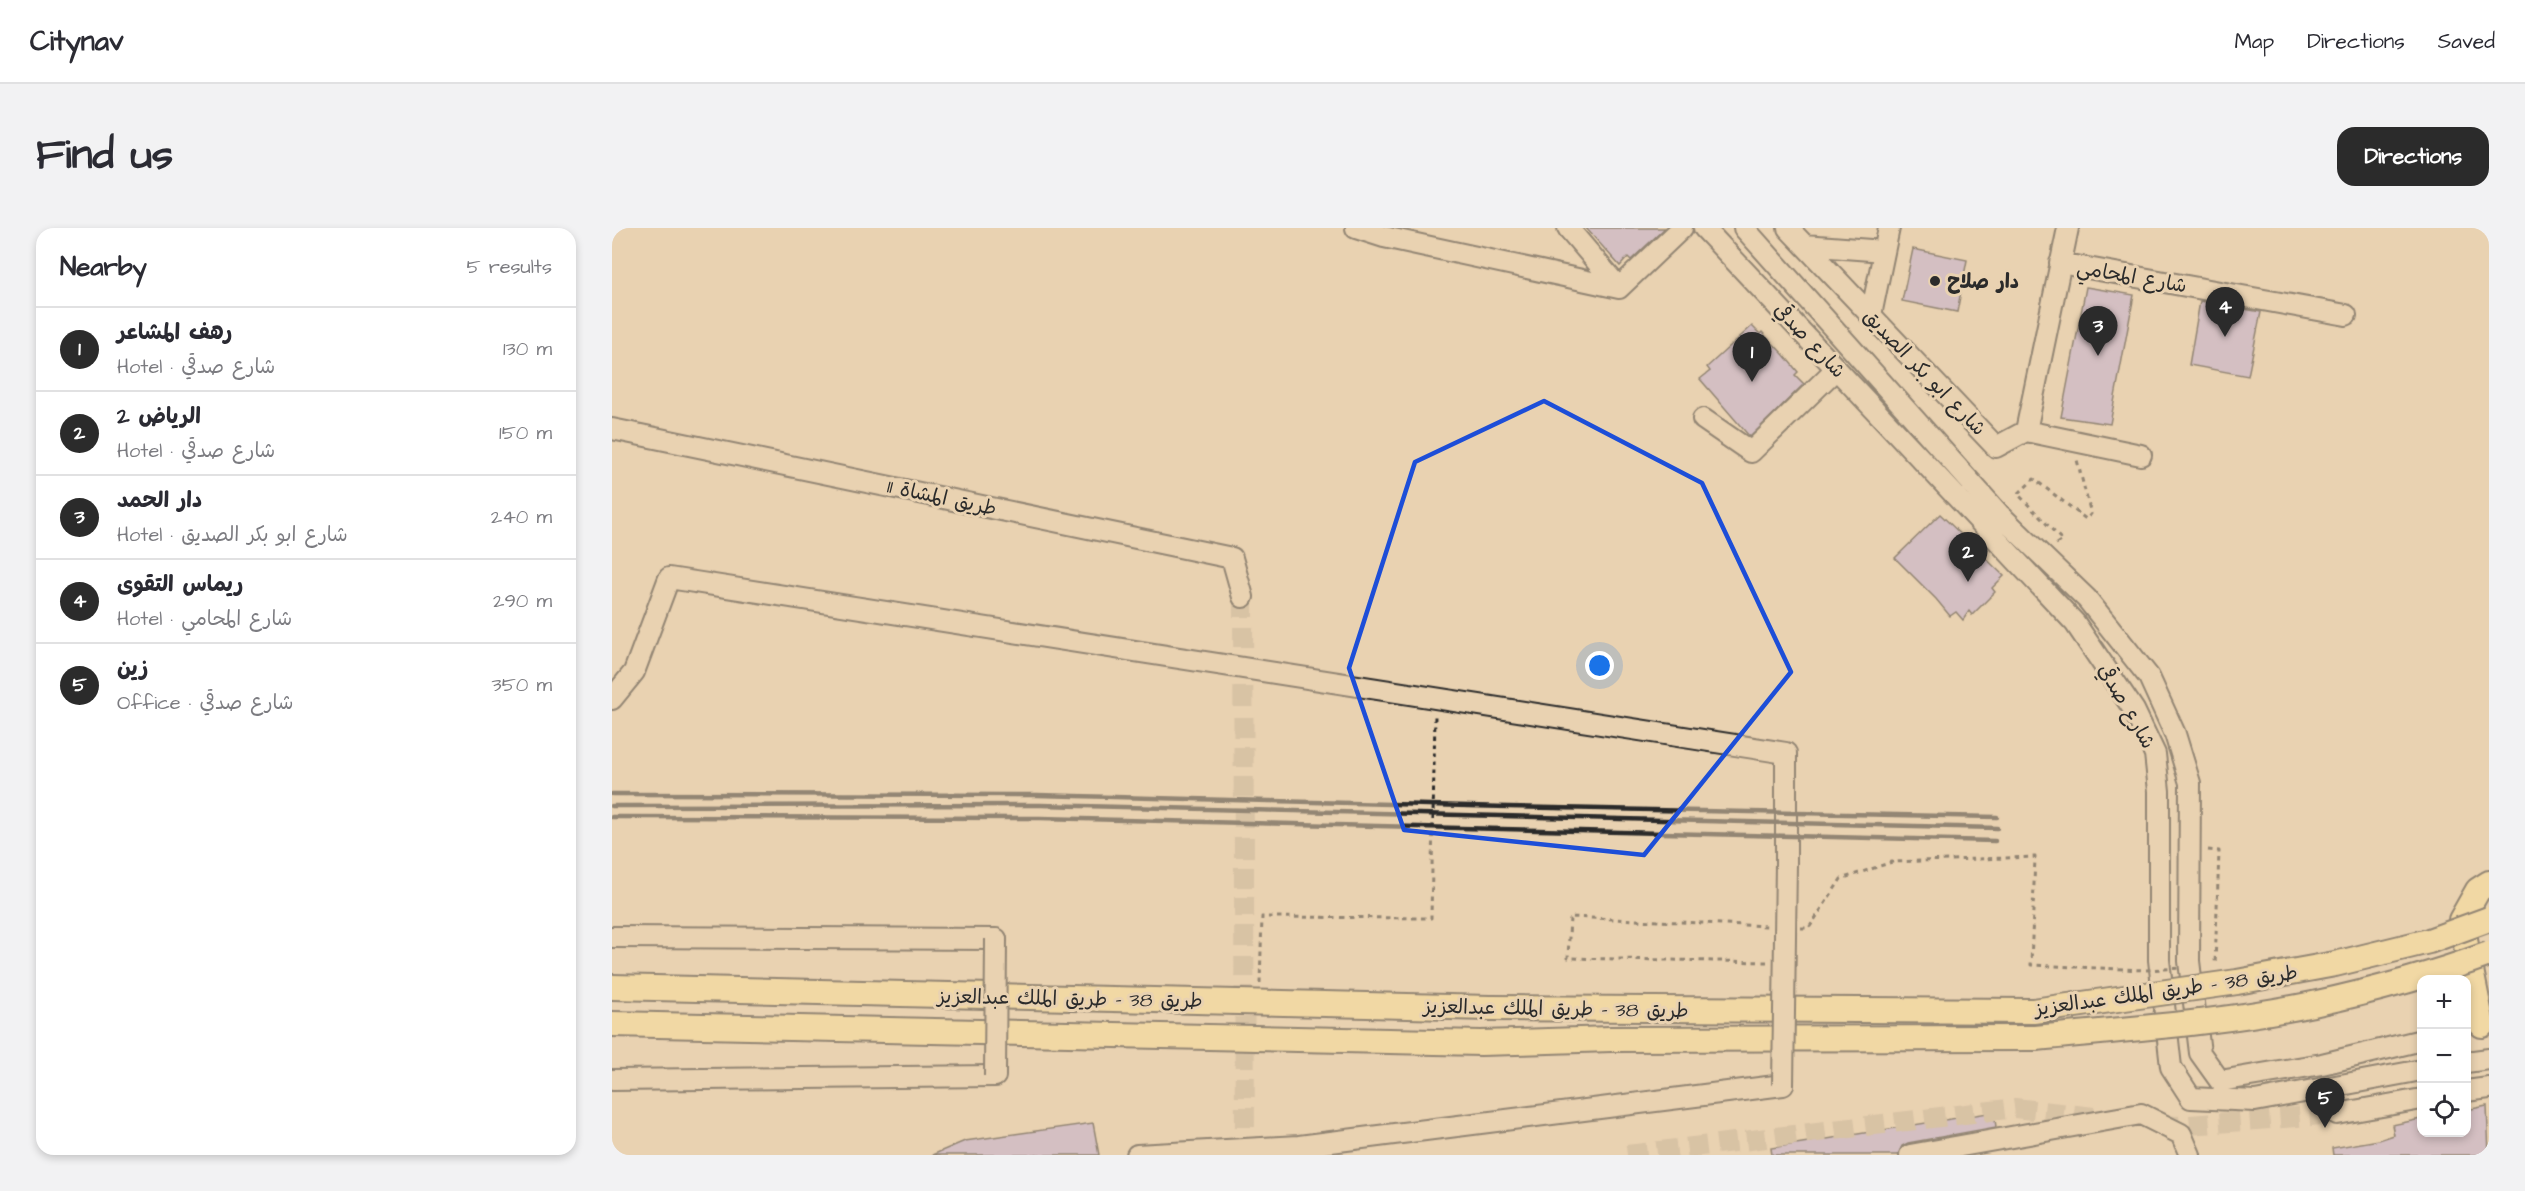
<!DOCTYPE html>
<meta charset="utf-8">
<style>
body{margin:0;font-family:"Architects Daughter","Playpen Sans Arabic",sans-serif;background:#f2f2f3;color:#2b2b33}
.controls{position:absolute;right:18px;bottom:18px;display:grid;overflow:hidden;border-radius:12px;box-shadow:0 3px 9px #0003}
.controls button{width:54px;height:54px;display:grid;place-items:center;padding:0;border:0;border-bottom:2px solid #e1e1e2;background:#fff;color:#2b2b33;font:30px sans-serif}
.you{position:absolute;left:988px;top:438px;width:21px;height:21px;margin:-15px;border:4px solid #fff;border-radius:50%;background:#1a73e8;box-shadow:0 0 0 9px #1a73e833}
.badge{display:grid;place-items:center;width:39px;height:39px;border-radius:50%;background:#2b2b2b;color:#fff;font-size:20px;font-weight:700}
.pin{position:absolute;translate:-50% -50px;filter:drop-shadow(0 2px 3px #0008)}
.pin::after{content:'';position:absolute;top:32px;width:21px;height:18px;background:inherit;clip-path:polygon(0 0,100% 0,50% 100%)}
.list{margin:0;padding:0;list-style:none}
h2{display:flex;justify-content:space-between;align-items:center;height:78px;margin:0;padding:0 24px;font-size:26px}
h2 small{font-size:20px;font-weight:400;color:#7c7c81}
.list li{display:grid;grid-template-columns:39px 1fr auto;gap:18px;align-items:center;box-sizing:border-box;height:84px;padding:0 24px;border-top:2px solid #e1e1e2}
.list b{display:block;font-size:22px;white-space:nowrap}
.list p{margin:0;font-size:20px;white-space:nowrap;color:#7c7c81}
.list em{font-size:20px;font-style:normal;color:#7c7c81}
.icon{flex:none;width:33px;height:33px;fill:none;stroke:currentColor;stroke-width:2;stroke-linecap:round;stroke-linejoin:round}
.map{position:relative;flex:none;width:1877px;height:927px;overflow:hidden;border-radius:18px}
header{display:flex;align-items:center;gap:36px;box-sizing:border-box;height:84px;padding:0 30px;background:#fff;border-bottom:2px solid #e1e1e2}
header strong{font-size:28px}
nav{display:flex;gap:33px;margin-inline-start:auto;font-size:21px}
.intro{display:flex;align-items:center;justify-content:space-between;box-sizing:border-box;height:144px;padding:0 36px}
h1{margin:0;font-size:42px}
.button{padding:15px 27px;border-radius:18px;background:#2b2b2b;color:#fff;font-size:21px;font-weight:700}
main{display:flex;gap:36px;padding:0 36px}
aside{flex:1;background:#fff;border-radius:18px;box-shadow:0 3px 9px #0003}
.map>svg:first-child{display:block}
.building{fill:#baa8d7;stroke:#2b2b2b;stroke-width:1.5}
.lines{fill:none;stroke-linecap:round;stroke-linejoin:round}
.minor-tunnel{stroke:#c3b196;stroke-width:20;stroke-dasharray:20 10;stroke-linecap:butt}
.minor-casing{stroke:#2b2b2b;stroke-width:24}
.major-casing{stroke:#2b2b2b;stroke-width:28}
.path{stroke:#2b2b2b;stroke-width:3;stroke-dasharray:4.5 4.5;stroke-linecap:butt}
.minor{stroke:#e9d2b1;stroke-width:20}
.major{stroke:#fbdf96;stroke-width:24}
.rail{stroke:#2b2b2b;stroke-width:4.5}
.minor-bridge-casing{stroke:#2b2b2b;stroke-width:24;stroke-linecap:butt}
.major-bridge-casing{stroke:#2b2b2b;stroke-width:28;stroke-linecap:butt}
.path-bridge{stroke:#2b2b2b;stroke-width:3;stroke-dasharray:4.5 4.5;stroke-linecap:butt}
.minor-bridge{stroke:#e9d2b1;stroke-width:20}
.major-bridge{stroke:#fbdf96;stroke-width:24}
.marked{fill:none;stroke:#1d4ed8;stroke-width:4.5;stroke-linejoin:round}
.poi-dot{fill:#2b2b2b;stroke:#e9d2b1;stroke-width:2}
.labels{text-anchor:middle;stroke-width:6;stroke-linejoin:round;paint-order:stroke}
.street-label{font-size:20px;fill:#2b2b2b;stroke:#e9d2b1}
.poi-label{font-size:20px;font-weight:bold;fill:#2b2b2b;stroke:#e9d2b1;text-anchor:start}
</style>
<header>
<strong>Citynav</strong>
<nav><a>Map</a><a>Directions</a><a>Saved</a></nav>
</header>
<div class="intro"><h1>Find us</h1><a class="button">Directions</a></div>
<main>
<aside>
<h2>Nearby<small>5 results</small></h2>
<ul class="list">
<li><span class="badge">1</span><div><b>رهف المشاعر</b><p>Hotel · شارع صدقي</p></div><em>130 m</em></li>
<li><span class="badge">2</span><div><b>الرياض 2</b><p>Hotel · شارع صدقي</p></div><em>150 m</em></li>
<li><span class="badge">3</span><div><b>دار الحمد</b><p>Hotel · شارع ابو بكر الصديق</p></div><em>240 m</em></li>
<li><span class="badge">4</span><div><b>ريماس التقوى</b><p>Hotel · شارع المحامي</p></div><em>290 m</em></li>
<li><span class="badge">5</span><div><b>زين</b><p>Office · شارع صدقي</p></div><em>350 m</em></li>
</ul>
</aside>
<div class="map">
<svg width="1877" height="927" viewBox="0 0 1877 927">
<rect width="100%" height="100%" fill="#e9d2b1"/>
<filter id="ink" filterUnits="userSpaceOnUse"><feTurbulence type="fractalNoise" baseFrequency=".0167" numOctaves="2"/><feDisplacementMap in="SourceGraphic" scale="12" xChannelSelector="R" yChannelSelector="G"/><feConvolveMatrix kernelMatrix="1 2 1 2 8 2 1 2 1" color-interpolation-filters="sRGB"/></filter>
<g filter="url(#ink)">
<!-- building -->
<path class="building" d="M 974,0 L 1053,0 L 1019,32 L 1016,29 L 1008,38 Z
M 1301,21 L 1355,32 L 1345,84 L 1290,73 Z
M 1474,59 L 1522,67 L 1498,196 L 1449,189 Z
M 1588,73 L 1649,84 L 1636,148 L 1577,137 Z
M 1140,98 L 1148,106 L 1150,104 L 1172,127 L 1186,144 L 1183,147 L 1192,156 L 1138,209 L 1088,151 L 1098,143 L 1095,139 Z
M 1328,286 L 1392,348 L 1380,360 L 1383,364 L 1360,387 L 1357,383 L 1351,392 L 1344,384 L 1338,388 L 1324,371 L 1283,330 Z
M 1875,878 L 1877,927 L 1721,927 L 1720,920 L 1767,912 L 1782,907 L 1780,897 L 1809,891 L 1809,904 L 1854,904 L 1854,882 Z
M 1382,884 L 1384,899 L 1296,915 L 1290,918 L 1286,927 L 1160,927 L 1159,920 Z
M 481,895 L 487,927 L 320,927 L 353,913 Z"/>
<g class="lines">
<!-- minor-tunnel -->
<path class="minor-tunnel" d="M 631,369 L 633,927
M 1548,896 L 1563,898 L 1725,886
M 1015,927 L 1403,880 L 1492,890"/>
<defs>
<path id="minor" d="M 744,0 L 772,9 L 1007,60
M 956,0 L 1007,60
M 1092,0 L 1463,395 L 1522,482 L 1543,526 L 1547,563 L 1547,732 L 1559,839 L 1579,870 L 1643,873 L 1810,842
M 1132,0 L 1387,286 L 1475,371 L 1537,449 L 1563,506 L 1578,555 L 1577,733 L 1588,825 L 1608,853 L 1710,836 L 1810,812
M 1176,0 L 1384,219 L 1414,203
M 1192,17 L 1272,23
M 1448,35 L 1734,87
M 1007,60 L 1070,0
M 1259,87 L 1277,0
M 1091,191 L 1139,224 L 1224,141
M 0,201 L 620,330 L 631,369
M 1414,203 L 1456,0
M 1414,203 L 1529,227
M 0,471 L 22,444 L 57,350 L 1174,525 L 1174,635
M 0,709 L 384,711
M 1854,834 L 1877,831
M 0,852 L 383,848
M 1854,863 L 1877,860
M 1725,886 L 1810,871
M 525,927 L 687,918 L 1171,857
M 1298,927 L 1529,886 L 1569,906 L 1578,927"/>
<path id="major" d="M 0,759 L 878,780 L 1421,783
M 0,796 L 869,815 L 999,811 L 1424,810
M 1870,797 L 1849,692 L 1866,662 L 1877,655"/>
</defs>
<!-- minor casing -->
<use href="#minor" class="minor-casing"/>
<!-- major casing -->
<use href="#major" class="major-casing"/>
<!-- path -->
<path class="path" d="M 1444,316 L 1450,312 L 1406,266 L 1422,251 L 1474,291 L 1479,286 L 1465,232
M 1596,622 L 1607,623 L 1603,737
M 1189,700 L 1197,700 L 1229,651 L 1280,634 L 1423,629 L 1419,737 L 1532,742
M 1155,734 L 956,730 L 958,689 L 1155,698
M 648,755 L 650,689 L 819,690 L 823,488"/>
<!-- minor -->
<use href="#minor" class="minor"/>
<!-- major -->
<use href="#major" class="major"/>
<!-- rail -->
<path class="rail" d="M 0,566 L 425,567 L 896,579 L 1385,589
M 0,578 L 428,577 L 1385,600
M 0,589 L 428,590 L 1383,613"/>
<defs>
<path id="minor-bridge" d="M 383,848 L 384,711
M 1171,857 L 1174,635"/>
<path id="major-bridge" d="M 1421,783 L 1625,754 L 1723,736 L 1817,713 L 1877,691
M 1424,810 C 1516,801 1610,795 1701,776 C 1761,763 1820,747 1877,726"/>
</defs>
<!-- minor-bridge casing -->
<use href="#minor-bridge" class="minor-bridge-casing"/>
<!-- major-bridge casing -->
<use href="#major-bridge" class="major-bridge-casing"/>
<!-- path-bridge -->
<path class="path-bridge" d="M 1534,742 L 1568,740"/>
<!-- minor-bridge -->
<use href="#minor-bridge" class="minor-bridge"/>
<!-- major-bridge -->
<use href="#major-bridge" class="major-bridge"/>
</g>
</g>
<!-- marked area -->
<path d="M0 0H1877V927H0ZM 932,173 L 1090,255 L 1179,444 L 1032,627 L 792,602 L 737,440 L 803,234 Z" fill="#e9d2b1" fill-opacity=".55" fill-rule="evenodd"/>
<path class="marked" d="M 932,173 L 1090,255 L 1179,444 L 1032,627 L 792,602 L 737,440 L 803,234 Z"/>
<!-- markers -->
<circle class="poi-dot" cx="1323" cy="53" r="6"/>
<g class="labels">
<!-- street labels -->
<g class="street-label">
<text transform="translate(1520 48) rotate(10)" y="7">شارع المحامي</text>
<text transform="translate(1198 112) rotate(47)" y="7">شارع صدقي</text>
<text transform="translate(1313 144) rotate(46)" y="7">شارع ابو بكر الصديق</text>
<text transform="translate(330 269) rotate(12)" y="7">طريق المشاة 11</text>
<text transform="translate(1515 478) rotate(60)" y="7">شارع صدقي</text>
<text transform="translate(1554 762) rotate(-8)" y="7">طريق 38 - طريق الملك عبدالعزيز</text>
<text transform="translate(458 770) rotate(1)" y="7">طريق 38 - طريق الملك عبدالعزيز</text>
<text transform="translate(944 780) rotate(1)" y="7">طريق 38 - طريق الملك عبدالعزيز</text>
</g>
<!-- poi labels -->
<g class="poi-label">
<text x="1335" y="60">دار صلاح</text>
</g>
</g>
</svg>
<div class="controls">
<button>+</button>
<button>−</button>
<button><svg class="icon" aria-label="locate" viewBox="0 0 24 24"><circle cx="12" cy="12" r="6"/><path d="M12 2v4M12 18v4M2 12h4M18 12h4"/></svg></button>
</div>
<div class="you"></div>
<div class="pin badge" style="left:1140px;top:154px">1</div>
<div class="pin badge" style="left:1356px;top:354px">2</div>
<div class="pin badge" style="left:1486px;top:128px">3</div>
<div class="pin badge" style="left:1613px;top:109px">4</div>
<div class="pin badge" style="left:1713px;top:900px">5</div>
</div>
</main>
